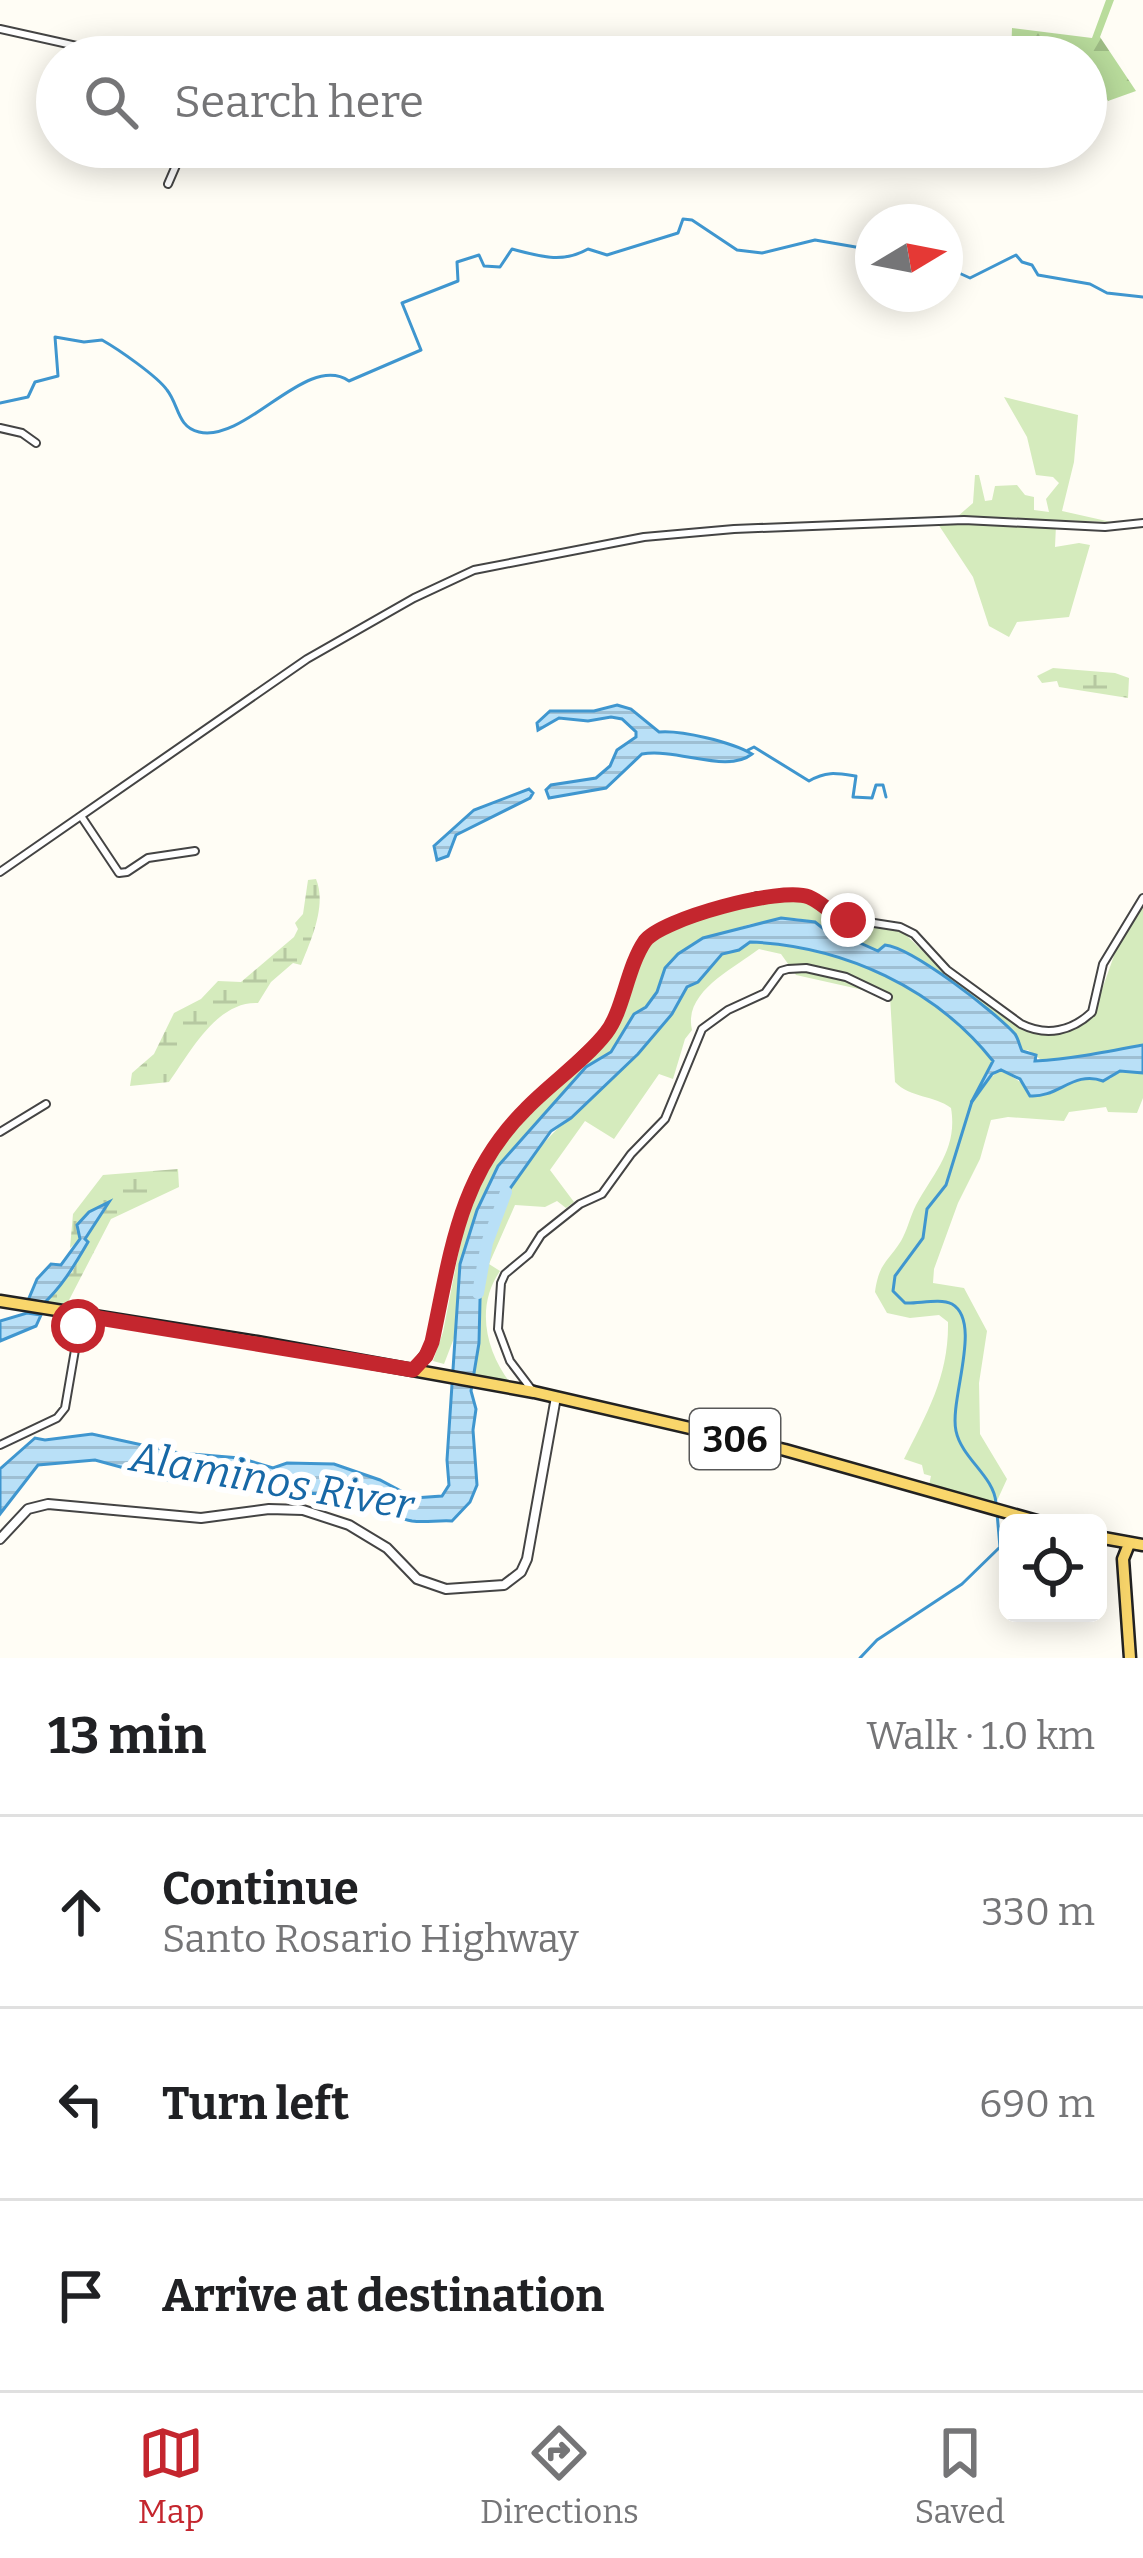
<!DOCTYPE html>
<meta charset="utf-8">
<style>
body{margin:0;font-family:Bitter,serif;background:#f6f6f6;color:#202124}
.controls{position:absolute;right:36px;bottom:36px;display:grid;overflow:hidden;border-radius:18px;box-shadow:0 6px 30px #0003}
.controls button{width:108px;height:108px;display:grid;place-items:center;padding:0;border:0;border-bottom:3px solid #e0e0e0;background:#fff;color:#202124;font:60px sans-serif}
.compass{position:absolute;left:855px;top:204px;width:108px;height:108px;border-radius:50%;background:#fff;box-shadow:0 6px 30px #0003;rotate:80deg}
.stop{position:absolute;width:36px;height:36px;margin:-27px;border:9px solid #c4262e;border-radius:50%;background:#fff}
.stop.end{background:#c4262e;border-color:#fff;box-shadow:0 3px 12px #0008}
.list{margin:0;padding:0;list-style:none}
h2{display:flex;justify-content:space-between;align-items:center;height:156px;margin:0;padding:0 48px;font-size:51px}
h2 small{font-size:39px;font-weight:400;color:#757577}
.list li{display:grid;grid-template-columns:78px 1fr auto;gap:36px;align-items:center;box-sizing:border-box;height:192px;padding:0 48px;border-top:3px solid #e0e0e0}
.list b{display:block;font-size:45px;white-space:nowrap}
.list p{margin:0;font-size:39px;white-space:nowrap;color:#757577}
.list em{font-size:39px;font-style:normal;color:#757577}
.icon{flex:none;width:66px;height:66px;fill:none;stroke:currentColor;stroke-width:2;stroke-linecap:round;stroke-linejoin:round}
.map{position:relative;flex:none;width:1143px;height:1658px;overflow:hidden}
.search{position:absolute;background:#fff;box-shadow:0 6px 30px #0003;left:36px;right:36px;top:36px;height:132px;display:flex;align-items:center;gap:30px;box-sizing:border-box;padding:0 42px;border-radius:66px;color:#757577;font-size:45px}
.sheet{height:732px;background:#fff}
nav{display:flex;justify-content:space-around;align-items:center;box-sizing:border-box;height:168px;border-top:3px solid #e0e0e0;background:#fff;font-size:33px;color:#757577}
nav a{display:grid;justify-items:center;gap:6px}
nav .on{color:#c4262e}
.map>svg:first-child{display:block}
.grass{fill:#d5ebbd}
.forest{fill:url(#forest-firs)}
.wetland{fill:url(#wetland-marsh)}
.water{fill:url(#water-rules);stroke:#3f96cf;stroke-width:3}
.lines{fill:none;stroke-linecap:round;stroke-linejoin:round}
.stream{stroke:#3f96cf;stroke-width:3}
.river{stroke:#b9e0f7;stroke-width:12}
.minor-casing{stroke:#444;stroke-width:10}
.tertiary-casing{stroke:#444;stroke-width:12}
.primary-casing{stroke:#222;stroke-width:15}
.minor{stroke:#fff;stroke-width:6}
.tertiary{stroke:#fff;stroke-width:8}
.primary{stroke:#f9d66b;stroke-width:10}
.route{stroke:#c4262e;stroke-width:15}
.labels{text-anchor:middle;stroke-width:12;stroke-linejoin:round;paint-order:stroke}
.shield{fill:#fff;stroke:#585858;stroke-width:3}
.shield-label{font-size:36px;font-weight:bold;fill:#111}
.water-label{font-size:42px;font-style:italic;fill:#1768a6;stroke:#fff}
</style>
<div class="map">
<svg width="1143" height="1658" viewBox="0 0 1143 1658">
<defs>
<pattern id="forest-firs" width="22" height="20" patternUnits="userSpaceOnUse" patternTransform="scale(3)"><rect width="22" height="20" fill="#b9dc9c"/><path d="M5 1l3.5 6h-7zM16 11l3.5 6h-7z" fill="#9ebc85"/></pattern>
<pattern id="wetland-marsh" width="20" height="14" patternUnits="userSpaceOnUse" patternTransform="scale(3)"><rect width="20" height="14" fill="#d5ebbd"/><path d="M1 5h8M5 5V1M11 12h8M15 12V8" fill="none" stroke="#b6c8a1"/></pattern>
<pattern id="water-rules" width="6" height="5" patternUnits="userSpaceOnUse" patternTransform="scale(3)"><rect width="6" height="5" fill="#b9e0f7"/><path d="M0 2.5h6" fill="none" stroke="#9ebfd3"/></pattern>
</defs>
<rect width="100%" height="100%" fill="#fffdf5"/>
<!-- grass -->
<path class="grass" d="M 1004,397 L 1078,415 L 1074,462 L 1062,511 L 1111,522 L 957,517 L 973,503 L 975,475 L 979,475 L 985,501 L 992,500 L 995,486 L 1017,485 L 1025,495 L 1034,497 L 1034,510 L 1049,512 L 1046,499 L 1059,483 L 1053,477 L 1036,475 L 1027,437 Z
M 974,522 L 1056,525 L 1055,547 L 1079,543 L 1090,545 L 1069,617 L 1017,622 L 1009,637 L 989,626 L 973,577 L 938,524 Z
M 752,899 L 806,899 L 834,920 L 902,931 L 938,966 L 1024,1029 L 1068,1031 L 1094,1012 L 1116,950 L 1143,905 L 1143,1045 C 1130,1048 1050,1063 1045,1061 C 1038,1059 1034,1054 1028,1050 L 1022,1051 C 1019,1046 1017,1039 1013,1034 C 997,1012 911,947 885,945 L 879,951 L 849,938 L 835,938 L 815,922 L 796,918 L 750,924 L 691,944 L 661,977 L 657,992 L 646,1007 L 634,1014 L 610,1052 L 586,1067 L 498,1166 L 465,1246 L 454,1338 L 444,1364 L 433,1361 L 443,1332 L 467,1209 L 501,1143 L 569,1069 L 604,1039 L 645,944 L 657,931 Z
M 750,942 C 845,946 934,987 994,1061 L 973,1099 C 986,1090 987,1076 1002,1070 L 1028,1087 L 1051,1094 L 1075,1079 L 1110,1079 L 1120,1071 L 1143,1073 L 1143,1098 L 1137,1113 L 1108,1112 L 1106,1107 L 1069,1112 L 1064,1121 L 1008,1117 L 991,1120 L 980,1159 L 958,1203 L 934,1269 L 933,1283 L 964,1288 L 987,1331 L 979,1383 L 980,1434 L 1007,1479 L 996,1503 L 929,1485 L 931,1476 L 924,1474 L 922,1465 L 904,1459 C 927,1413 949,1376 948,1322 L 939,1315 L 910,1318 L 887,1313 L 875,1292 C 879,1263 887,1263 901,1241 C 907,1231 910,1217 916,1205 C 934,1172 958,1149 951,1108 C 934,1095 910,1098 895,1082 L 890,996 L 796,975 L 781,954 L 759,949 C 733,969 683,992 692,1030 L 685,1039 L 673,1079 L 659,1074 L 614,1139 L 585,1121 L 550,1170 L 574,1202 L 566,1208 L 557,1201 L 545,1207 L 515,1205 L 489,1264 L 500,1271 C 475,1307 486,1352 511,1384 L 473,1377 C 478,1350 482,1322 481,1294 C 481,1281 478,1270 481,1257 C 501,1167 572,1116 636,1056 C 657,1036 668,1011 686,990 C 692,983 718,956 725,953 C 735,948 741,948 750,942 Z"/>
<!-- forest -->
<path class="forest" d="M 1106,0 L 1114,0 L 1100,37 L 1136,91 L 1108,101 L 1103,89 L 1086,93 L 1086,57 L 1011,57 L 1012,28 L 1092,38 Z"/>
<!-- wetland -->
<path class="wetland" d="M 1053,668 L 1115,673 L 1129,678 L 1128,698 L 1059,687 L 1057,681 L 1042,683 L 1037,676 Z
M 316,879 C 327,905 311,940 301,965 L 293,963 L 271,982 L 258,1003 C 217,1001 191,1051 169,1082 L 130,1086 L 132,1073 L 154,1054 L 174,1013 L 201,999 L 218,981 L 241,982 L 294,937 L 298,929 L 295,923 L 303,914 L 308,880 Z
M 178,1169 L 179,1187 L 111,1219 L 67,1304 L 45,1302 L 72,1272 L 88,1243 L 84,1239 L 109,1203 L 89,1212 L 77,1225 L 80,1239 L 70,1248 L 73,1214 L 103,1175 Z"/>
<!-- water -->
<path class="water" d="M 617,705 L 631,709 L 659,732 C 681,730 732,742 752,754 C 727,774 678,748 642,754 L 606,788 L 549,798 L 546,790 L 551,785 L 596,778 L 610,766 L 617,750 L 636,737 L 636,732 L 622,719 L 611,717 L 588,721 L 559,718 L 538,730 L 537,723 L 550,711 L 594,711 Z
M 529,789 L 533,793 L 530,798 L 456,835 L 448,856 L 437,860 L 434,846 L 474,810 Z
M 781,918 L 815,922 L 835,938 L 849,938 L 878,951 L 885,945 C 913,948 995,1012 1015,1034 C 1018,1038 1020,1047 1022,1051 L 1036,1055 L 1035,1061 C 1070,1059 1106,1052 1143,1045 L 1143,1073 L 1120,1071 L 1103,1081 C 1074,1070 1058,1098 1030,1096 L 1020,1079 L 1001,1070 L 992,1074 L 971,1103 L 993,1061 C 935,988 844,946 750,942 L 739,950 L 722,954 L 698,982 L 687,987 L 672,1014 L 638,1054 L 571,1118 L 551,1131 L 504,1197 L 481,1259 L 479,1343 L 471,1391 L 476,1409 L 473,1430 L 477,1485 L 470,1502 L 452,1521 C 438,1520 425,1523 412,1521 C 371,1513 327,1484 288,1496 L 275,1491 L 168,1480 L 95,1460 L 38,1465 L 0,1514 L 0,1469 L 35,1438 L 45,1440 L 92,1434 L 179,1453 L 240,1458 L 273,1468 L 287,1463 L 334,1464 L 380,1480 L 414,1498 L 442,1496 L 449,1485 L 447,1460 L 460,1264 L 477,1210 L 498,1166 L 586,1067 L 611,1052 L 634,1014 L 646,1007 L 657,992 L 665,968 L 678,954 L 703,938 Z
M 109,1202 L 85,1239 L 88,1242 C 74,1266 62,1287 41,1306 L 27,1303 L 37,1279 L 51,1264 L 61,1265 L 80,1239 L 77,1225 L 89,1212 Z
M 27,1313 L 41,1315 L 36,1326 L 0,1341 L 0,1321 Z"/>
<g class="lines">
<!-- stream -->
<path class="stream" d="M 945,255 L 959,273 L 970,278 L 1016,255 L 1022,262 L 1032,265 L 1038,275 L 1090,284 L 1107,293 L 1143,297
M 0,403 L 28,397 L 35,382 L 58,376 L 55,337 L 84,342 L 102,340 C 118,349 157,376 167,390 C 179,405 177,427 199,432 C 247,443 306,352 349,381 L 421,350 L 402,303 L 458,281 L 457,262 L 479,255 L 484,266 L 500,267 L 512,249 C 539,256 562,264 588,249 L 607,255 L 678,233 L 683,219 L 692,220 L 737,250 L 762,253 L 815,240 L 873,250
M 748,750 L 754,747 L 809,781 C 826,771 836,773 856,776 L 853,797 L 872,798 L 876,785 L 883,785 L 886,797
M 972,1101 L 946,1185 L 927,1209 L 923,1238 L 895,1276 L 893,1291 L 905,1303 C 918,1304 940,1298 952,1304 C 983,1322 949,1400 956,1431 C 962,1459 994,1476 996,1503
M 860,1658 L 877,1640 L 962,1584 L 1000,1547 L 997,1513"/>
<!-- river -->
<path class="river" d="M 478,1293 L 487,1243 L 506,1192"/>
<defs>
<path id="minor" d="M 0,29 L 126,57
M 168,184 L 184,147
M 0,428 L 22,433 L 36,443
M 81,816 L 119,873 L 127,872 L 148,858 L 195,851
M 0,872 L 307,659 L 414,598 L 474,570 L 644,537 L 734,529 L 964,520 L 1105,527 L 1143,523
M 0,1132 L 46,1104
M 415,1367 L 432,1343 L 460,1214 L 477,1172 L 497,1141 L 525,1109 L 610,1029 L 632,967 L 643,944 L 656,930 L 757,896 L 809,897 L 835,917 L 900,927 L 914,934 L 947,970 L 1021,1024 C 1047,1037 1072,1031 1092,1012 L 1103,964 L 1143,898
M 532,1390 L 510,1361 L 498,1329 L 501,1283 L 505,1274 L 529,1254 L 541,1235 L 580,1204 L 602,1194 L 631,1154 L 665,1119 L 702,1029 L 728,1010 L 765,993 L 781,971 L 788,969 L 806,968 L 846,977 L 888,997
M 0,1445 L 57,1418 L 65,1408 L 81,1315"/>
<path id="tertiary" d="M 0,1539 L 28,1509 L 48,1504 L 201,1518 L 269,1509 L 303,1510 L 349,1525 L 387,1548 L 417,1579 L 446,1589 L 504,1585 L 521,1572 L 527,1559 L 556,1397"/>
<path id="primary" d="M 0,1301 L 257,1342 L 534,1392 L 785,1450 L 1044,1523
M 1098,1537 L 1143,1545
M 1129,1544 L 1123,1559 L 1130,1658"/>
</defs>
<!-- minor casing -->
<use href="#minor" class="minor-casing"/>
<!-- tertiary casing -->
<use href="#tertiary" class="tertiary-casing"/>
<!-- primary casing -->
<use href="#primary" class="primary-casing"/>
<!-- minor -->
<use href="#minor" class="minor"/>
<!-- tertiary -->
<use href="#tertiary" class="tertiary"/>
<!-- primary -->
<use href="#primary" class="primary"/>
</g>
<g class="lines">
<!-- route -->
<path class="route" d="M 78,1326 L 81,1315 L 413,1370 L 426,1356 L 432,1342 C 451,1254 458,1176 526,1109 C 551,1083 584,1061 606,1033 C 623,1012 627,967 645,941 C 661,919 781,886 809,897 C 824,903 831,916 848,920"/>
</g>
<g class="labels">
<!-- shield labels -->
<rect class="shield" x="690" y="1409" width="90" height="60" rx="9"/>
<g class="shield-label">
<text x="735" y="1452">306</text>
</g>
<!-- water labels -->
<g class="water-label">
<text transform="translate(272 1480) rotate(10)" y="15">Alaminos River</text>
</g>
</g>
</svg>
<div class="controls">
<button><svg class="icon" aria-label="locate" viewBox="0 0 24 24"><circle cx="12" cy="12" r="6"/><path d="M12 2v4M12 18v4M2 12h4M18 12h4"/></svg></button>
</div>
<svg class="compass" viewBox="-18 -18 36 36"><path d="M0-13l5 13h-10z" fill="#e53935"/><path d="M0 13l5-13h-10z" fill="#757577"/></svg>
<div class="stop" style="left:78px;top:1326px"></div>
<div class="stop end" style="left:848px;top:920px"></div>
<div class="search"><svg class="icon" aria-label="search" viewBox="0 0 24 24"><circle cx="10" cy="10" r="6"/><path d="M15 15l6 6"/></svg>Search here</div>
</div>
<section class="sheet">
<h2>13 min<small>Walk · 1.0 km</small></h2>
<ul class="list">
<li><svg class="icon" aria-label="ahead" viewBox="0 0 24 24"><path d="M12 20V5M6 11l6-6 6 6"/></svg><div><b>Continue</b><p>Santo Rosario Highway</p></div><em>330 m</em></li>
<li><svg class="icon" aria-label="left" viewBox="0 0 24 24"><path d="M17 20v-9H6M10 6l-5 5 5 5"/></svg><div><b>Turn left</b></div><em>690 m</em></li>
<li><svg class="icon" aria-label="arrive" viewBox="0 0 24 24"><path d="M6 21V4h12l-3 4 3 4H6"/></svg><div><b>Arrive at destination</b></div></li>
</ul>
</section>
<nav>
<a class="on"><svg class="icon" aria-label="map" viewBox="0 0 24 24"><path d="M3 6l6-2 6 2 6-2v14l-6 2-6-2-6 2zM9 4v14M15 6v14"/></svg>Map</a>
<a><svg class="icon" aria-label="directions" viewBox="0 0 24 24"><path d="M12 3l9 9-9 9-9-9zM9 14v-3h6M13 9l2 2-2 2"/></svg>Directions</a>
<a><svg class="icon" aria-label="saved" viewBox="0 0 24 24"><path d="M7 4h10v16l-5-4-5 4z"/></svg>Saved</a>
</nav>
